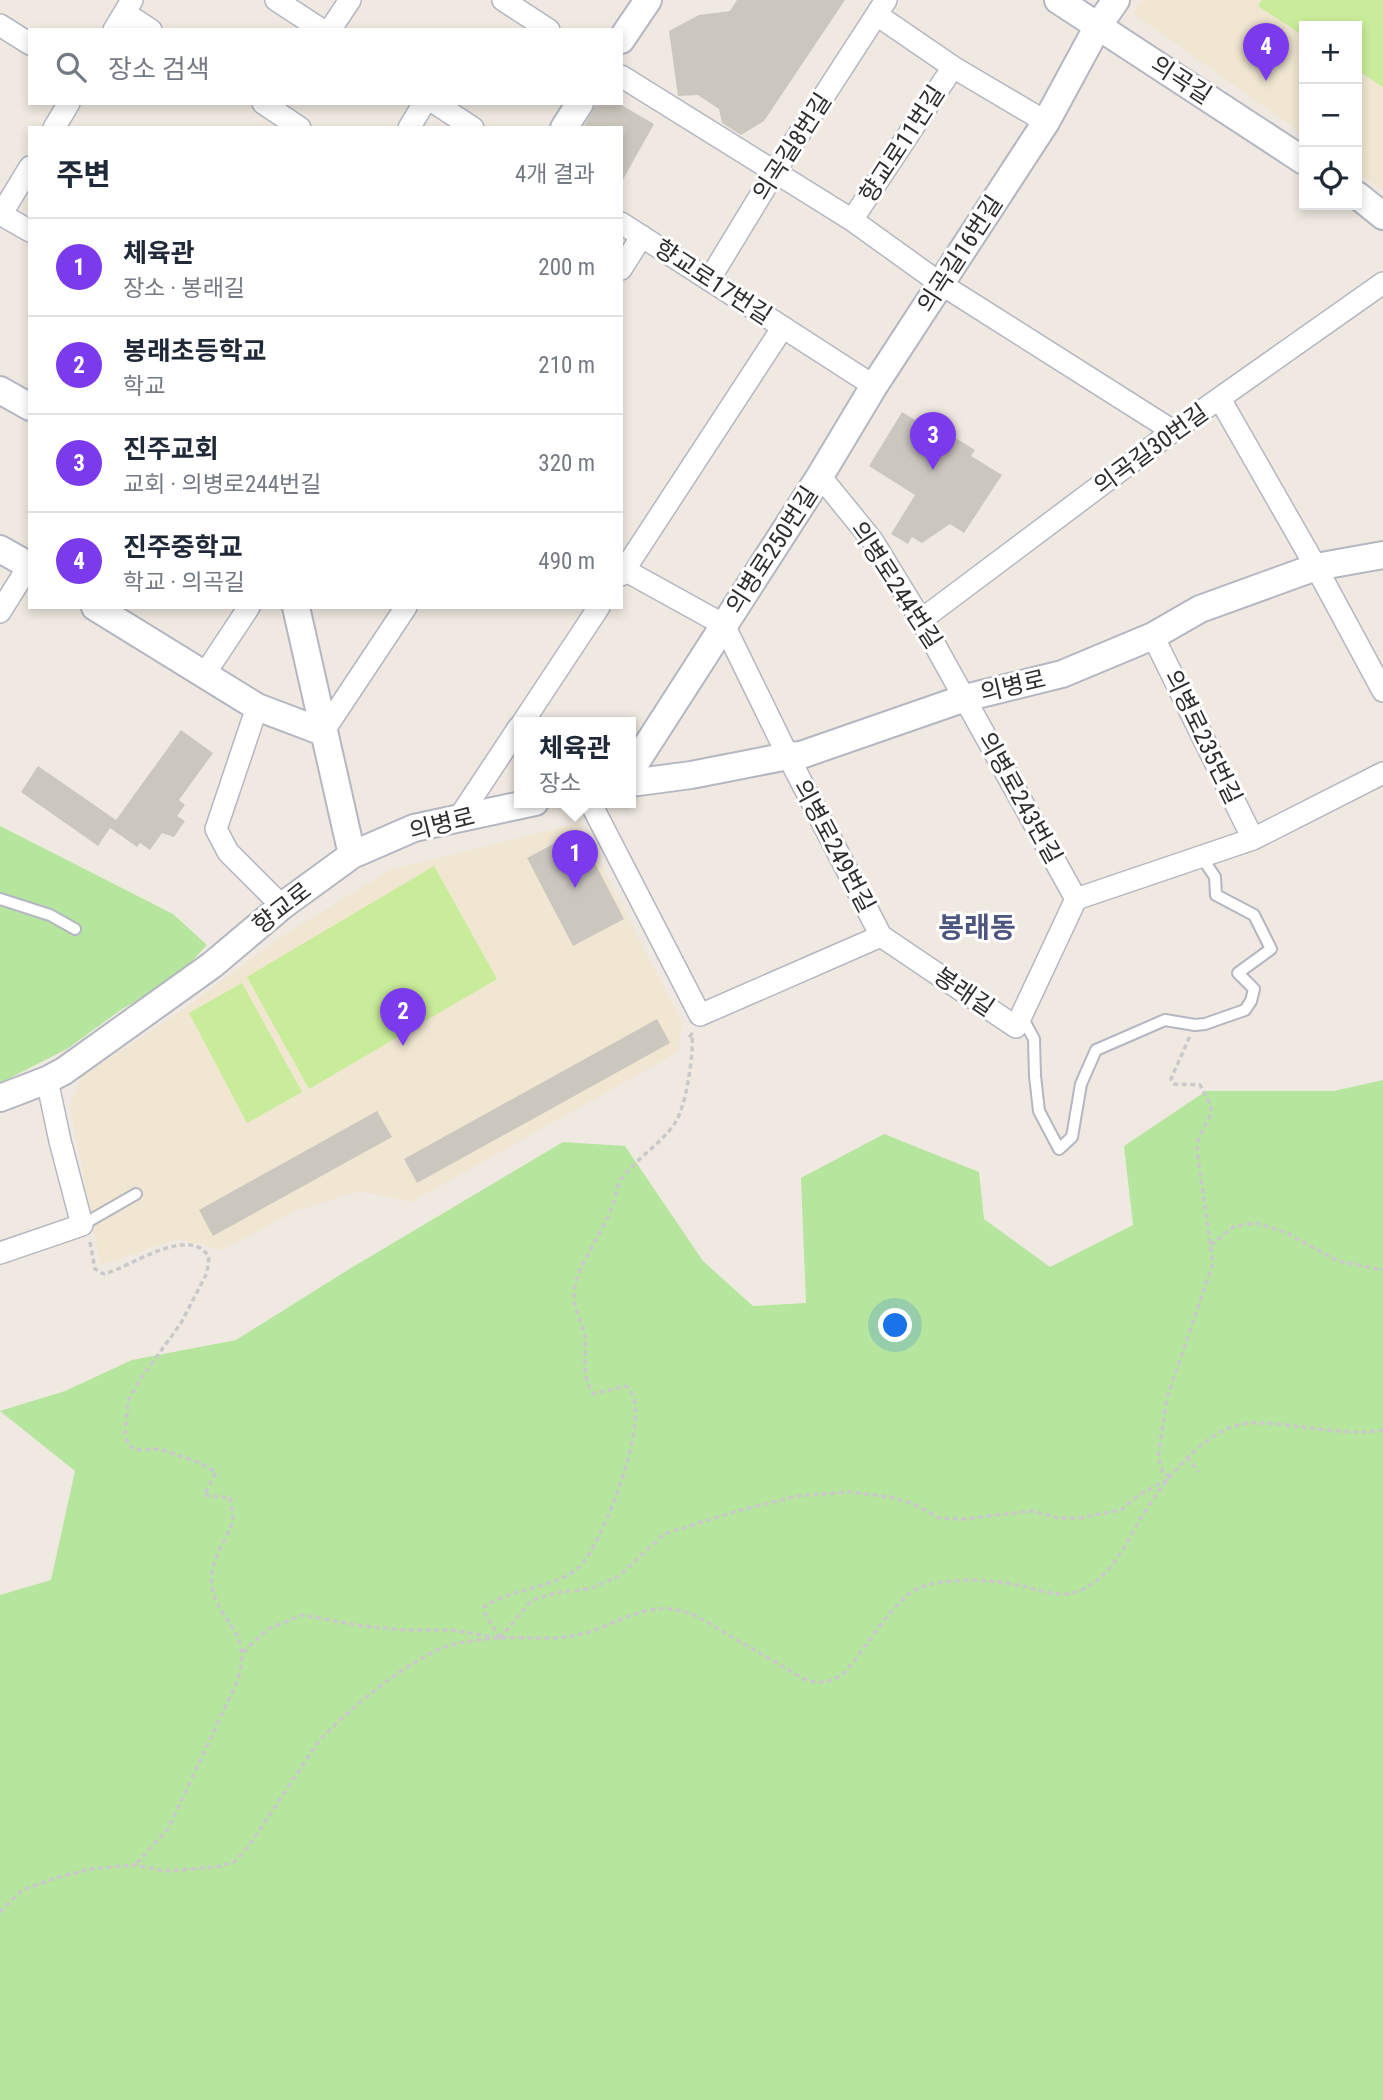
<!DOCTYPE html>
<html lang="ko">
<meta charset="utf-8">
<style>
body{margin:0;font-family:"Roboto Condensed","Noto Sans KR",sans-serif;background:#f6f6f7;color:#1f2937}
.controls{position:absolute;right:21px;top:21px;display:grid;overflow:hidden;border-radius:0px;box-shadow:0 4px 10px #0003}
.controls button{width:63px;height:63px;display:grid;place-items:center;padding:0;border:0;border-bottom:2px solid #e0e1e3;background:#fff;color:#1f2937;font:35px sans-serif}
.you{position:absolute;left:896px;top:1326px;width:24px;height:24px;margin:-18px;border:5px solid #fff;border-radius:50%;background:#1a73e8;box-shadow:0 0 0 10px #1a73e833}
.badge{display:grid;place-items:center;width:46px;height:46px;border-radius:50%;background:#7c3aed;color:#fff;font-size:23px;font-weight:700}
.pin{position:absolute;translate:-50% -58px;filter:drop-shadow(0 2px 4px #0008)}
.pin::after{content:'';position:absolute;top:37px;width:24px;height:21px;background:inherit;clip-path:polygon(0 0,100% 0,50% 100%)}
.popup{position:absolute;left:514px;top:717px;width:122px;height:91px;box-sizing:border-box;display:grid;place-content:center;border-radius:0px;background:#fff;filter:drop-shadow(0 2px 5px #0005);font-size:23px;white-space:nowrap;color:#747a83}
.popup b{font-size:26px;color:#1f2937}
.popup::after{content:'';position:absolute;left:50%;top:100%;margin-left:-14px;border:14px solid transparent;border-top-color:#fff}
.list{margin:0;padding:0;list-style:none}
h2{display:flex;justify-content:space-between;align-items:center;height:91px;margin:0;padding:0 28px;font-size:30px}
h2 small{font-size:23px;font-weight:400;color:#747a83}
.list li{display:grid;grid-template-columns:46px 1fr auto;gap:21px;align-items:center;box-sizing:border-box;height:98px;padding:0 28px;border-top:2px solid #e0e1e3}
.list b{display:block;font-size:26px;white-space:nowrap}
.list p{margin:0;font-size:23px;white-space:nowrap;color:#747a83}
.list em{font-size:23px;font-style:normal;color:#747a83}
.icon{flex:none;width:38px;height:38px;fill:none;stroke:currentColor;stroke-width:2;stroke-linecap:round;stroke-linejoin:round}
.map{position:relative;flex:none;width:1383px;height:2100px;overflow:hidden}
.search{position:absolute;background:#fff;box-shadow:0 4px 10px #0003;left:28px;top:28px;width:595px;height:77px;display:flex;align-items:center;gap:18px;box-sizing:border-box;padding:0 24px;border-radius:0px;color:#747a83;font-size:26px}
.panel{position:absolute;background:#fff;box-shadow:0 4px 10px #0003;left:28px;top:126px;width:595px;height:483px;border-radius:0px}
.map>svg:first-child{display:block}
.education{fill:#f0e6d1}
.green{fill:#b6e59e}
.pitch{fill:#c9ec9a}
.building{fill:#cbc7bf}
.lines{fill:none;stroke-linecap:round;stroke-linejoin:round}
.service-casing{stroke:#b4b7c1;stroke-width:14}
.minor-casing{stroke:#b4b7c1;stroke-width:24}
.tertiary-casing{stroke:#b4b7c1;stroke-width:30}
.path{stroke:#c9c9c9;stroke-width:3.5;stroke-dasharray:5 3.5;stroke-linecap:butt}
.service{stroke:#fff;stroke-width:10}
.minor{stroke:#fff;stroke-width:21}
.tertiary{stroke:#fff;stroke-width:26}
.labels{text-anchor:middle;stroke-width:6;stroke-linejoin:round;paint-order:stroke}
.street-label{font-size:24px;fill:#2e2e2e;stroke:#fff}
.quarter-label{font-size:28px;font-weight:bold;fill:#4d5680;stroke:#fff}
</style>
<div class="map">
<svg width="1383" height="2100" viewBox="0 0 1383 2100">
<rect width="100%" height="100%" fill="#efe9e1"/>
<!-- education -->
<path class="education" d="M 1142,0 L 1383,0 L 1383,191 L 1357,172 L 1357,26 L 1304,26 L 1304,135 L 1133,13 Z
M 579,823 L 682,1023 L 678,1052 L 411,1202 L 359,1191 L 295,1211 L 222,1250 L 178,1239 L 101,1265 L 70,1106 L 81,1077 L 178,1013 L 281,937 L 390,870 Z"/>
<!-- green -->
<path class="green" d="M 0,826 L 173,914 L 207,945 L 175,979 L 122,1009 L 67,1049 L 0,1083 Z
M 1383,1080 L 1383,2100 L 0,2100 L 0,1595 L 51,1580 L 75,1471 L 0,1411 L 65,1391 L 132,1360 L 236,1340 L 351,1268 L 563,1142 L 625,1146 L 703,1261 L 753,1306 L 806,1303 L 801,1178 L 884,1134 L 979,1172 L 984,1219 L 1050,1267 L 1133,1225 L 1124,1146 L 1206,1091 L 1334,1091 Z"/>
<!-- pitch -->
<path class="pitch" d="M 1262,0 L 1383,0 L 1383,87 L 1357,70 L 1357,26 L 1304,26 L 1304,36 L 1258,6 Z
M 434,866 L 497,979 L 309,1089 L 247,977 Z
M 242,983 L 302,1092 L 247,1123 L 189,1013 Z"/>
<!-- building -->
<path class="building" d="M 737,0 L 845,0 L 764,121 L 741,135 L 722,123 L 719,109 L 698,95 L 678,96 L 669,31 L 699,15 L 730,11 Z
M 597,103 L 618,103 L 654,124 L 621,183 L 621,128 L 583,128 Z
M 902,412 L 915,420 L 911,427 L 942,446 L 949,434 L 975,450 L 971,456 L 1002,475 L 964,533 L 950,524 L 922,543 L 912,537 L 908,544 L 891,534 L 915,495 L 869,466 Z
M 181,730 L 213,753 L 179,800 L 185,805 L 177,816 L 185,821 L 174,837 L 162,833 L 150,850 L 140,843 L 137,847 L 110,828 L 98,846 L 21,792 L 38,766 L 116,820 Z
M 578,831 L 624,919 L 573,946 L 527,858 Z
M 657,1019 L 670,1043 L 417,1183 L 404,1159 Z
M 377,1111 L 392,1137 L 213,1236 L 199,1210 Z"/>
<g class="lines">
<defs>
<path id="service" d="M 0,899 L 50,915 L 75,929
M 1021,1015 L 1034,1039 L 1035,1076 L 1039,1111 L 1059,1149 L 1072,1137 L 1081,1084 L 1096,1050 L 1165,1020 L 1195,1025 L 1205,1024 L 1245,1010 L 1251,1001 L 1254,989 L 1238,973 L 1271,949 L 1254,915 L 1216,895 L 1215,877 L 1201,856
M 82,1225 L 136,1194"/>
<path id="minor" d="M 276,0 L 322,30
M 503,0 L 549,30
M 125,13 L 151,30
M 877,15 L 953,67 L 1046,122
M 0,25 L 30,44
M 114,30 L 132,0
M 330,30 L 350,0
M 621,76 L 852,220 L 941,284 L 1173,431
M 263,103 L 300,128
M 435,103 L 473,128
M 54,128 L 69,103
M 409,128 L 424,103
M 0,214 L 30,231
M 0,216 L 30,167
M 852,220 L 953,67
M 621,223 L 874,386
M 621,269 L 642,236
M 709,280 L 774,173 L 886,0
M 1220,399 L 1316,567 L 1383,691
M 820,476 L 872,540 L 921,620 L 1076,899
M 621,568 L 724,625 L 788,756 L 881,936 L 1016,1027 L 1076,899 L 1253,839 L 1383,773
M 621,575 L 783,327
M 0,612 L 30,564
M 921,620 L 1173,431 L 1383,283
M 1153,636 L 1253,839
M 204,675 L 249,607
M 257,707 L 216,829 L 228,852 L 282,906
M 523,722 L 599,607
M 323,732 L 406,607
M 590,802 L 700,1015 L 881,936
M 458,819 L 519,727
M 0,1253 L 82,1225 L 60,1141 L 47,1080"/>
<path id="tertiary" d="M 1058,0 L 1304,161
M 621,40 L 648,0
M 564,128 L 580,103
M 1357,195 L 1383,216
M 0,390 L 30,407
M 0,549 L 30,566
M 95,607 L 257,707 L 323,732
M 631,770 L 820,476 L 874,386 L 1046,122 L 1098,26 L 1116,0
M 631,783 L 691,775 L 788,756 L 801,755 L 965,698 L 1062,674 L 1153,636 L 1200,609 L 1316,567 L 1383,555
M 352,855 L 414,828 L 535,802
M 0,1098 L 47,1080 L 64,1071 L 212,965 L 282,906 L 352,855 L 296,607"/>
</defs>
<!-- service casing -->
<use href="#service" class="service-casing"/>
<!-- minor casing -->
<use href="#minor" class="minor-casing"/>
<!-- tertiary casing -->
<use href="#tertiary" class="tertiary-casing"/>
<!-- path -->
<path class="path" d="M 90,1242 L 95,1269 L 104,1274 C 131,1267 189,1224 209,1257 L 207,1273 L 181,1323 L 139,1381 L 128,1401 L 125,1435 L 128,1444 L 136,1450 L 160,1449 L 198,1462 L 216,1472 L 204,1495 L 230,1498 C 231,1506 234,1517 232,1524 C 224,1544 208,1564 212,1586 C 219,1627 254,1628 237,1682 L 168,1829 L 135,1865
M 1211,1245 L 1233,1227 L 1255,1223 L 1285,1232 L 1338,1261 L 1383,1270
M 1187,1457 L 1199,1472
M 1170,1477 L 1163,1472 L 1158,1457 L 1167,1398 L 1213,1263 L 1197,1151 L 1198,1140 L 1211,1114 L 1211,1106 L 1200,1085 L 1174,1084 L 1171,1079 L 1190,1036
M 500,1638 L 485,1614 L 484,1607 C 509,1589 555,1588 578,1568 C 601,1549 659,1403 625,1386 L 594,1394 C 580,1378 587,1356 585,1337 C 582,1322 572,1306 574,1290 C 579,1261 602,1235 612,1207 C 616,1197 616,1186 623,1177 C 638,1157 661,1144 675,1123 C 686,1107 694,1054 692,1034 L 688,1039
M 500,1638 L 532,1600 L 556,1593 L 592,1588 L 619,1576 L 664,1534 L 737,1511 L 797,1496 L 850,1492 L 890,1497 L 914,1504 L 939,1518 L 964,1519 L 1032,1511 L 1058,1518 L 1080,1518 L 1121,1510 L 1139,1495 L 1170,1478
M 243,1652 L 268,1629 L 302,1615 L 362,1626 L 406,1630 L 452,1630 L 494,1637
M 0,1912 L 22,1890 L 59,1877 L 91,1869 L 135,1865 L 165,1871 L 217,1867 L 234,1862 L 249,1846 L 318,1742 C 349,1709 395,1671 435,1651 C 454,1642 477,1640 498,1638 C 524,1636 551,1641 577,1635 C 622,1625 650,1594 698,1617 L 804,1679 C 820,1685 832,1683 846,1671 C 865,1649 887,1611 909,1594 C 933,1575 994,1579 1022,1586 C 1041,1590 1061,1599 1079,1591 C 1113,1576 1124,1546 1142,1516 C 1165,1481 1198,1435 1241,1424 C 1253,1422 1265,1423 1278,1424 C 1308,1427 1354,1436 1383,1430"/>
<!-- service -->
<use href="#service" class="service"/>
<!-- minor -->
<use href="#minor" class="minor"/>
<!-- tertiary -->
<use href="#tertiary" class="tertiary"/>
</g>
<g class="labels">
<!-- street labels -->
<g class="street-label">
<text transform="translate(1181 80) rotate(33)" y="8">의곡길</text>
<text transform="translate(902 144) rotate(-57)" y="8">향교로11번길</text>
<text transform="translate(792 147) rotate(-57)" y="8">의곡길8번길</text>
<text transform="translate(960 254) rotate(-57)" y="8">의곡길16번길</text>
<text transform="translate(713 282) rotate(33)" y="8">향교로17번길</text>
<text transform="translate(1151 449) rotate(-36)" y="8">의곡길30번길</text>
<text transform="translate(772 550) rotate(-57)" y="8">의병로250번길</text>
<text transform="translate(896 585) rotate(57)" y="8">의병로244번길</text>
<text transform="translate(1013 686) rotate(-13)" y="8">의병로</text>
<text transform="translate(1203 737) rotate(64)" y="8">의병로235번길</text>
<text transform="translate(1020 798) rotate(61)" y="8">의병로243번길</text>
<text transform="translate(442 824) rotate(-14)" y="8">의병로</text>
<text transform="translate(834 846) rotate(62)" y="8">의병로249번길</text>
<text transform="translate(282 908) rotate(-38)" y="8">향교로</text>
<text transform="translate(964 992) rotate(34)" y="8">봉래길</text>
</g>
<!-- quarter labels -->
<g class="quarter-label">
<text x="977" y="937">봉래동</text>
</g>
</g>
</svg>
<div class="controls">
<button>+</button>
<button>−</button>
<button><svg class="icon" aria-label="locate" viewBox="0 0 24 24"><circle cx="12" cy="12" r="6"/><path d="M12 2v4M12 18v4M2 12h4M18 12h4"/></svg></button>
</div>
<div class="you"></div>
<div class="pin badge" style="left:575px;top:888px">1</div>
<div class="popup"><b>체육관</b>장소</div>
<div class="pin badge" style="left:403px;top:1046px">2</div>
<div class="pin badge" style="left:933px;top:470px">3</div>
<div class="pin badge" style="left:1266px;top:81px">4</div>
<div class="search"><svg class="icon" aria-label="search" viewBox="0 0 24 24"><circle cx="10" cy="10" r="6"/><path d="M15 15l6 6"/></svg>장소 검색</div>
<section class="panel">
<h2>주변<small>4개 결과</small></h2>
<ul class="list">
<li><span class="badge">1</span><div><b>체육관</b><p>장소 · 봉래길</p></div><em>200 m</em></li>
<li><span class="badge">2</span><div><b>봉래초등학교</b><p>학교</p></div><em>210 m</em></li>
<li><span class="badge">3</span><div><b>진주교회</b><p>교회 · 의병로244번길</p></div><em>320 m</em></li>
<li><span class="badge">4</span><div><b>진주중학교</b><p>학교 · 의곡길</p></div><em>490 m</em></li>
</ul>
</section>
</div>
